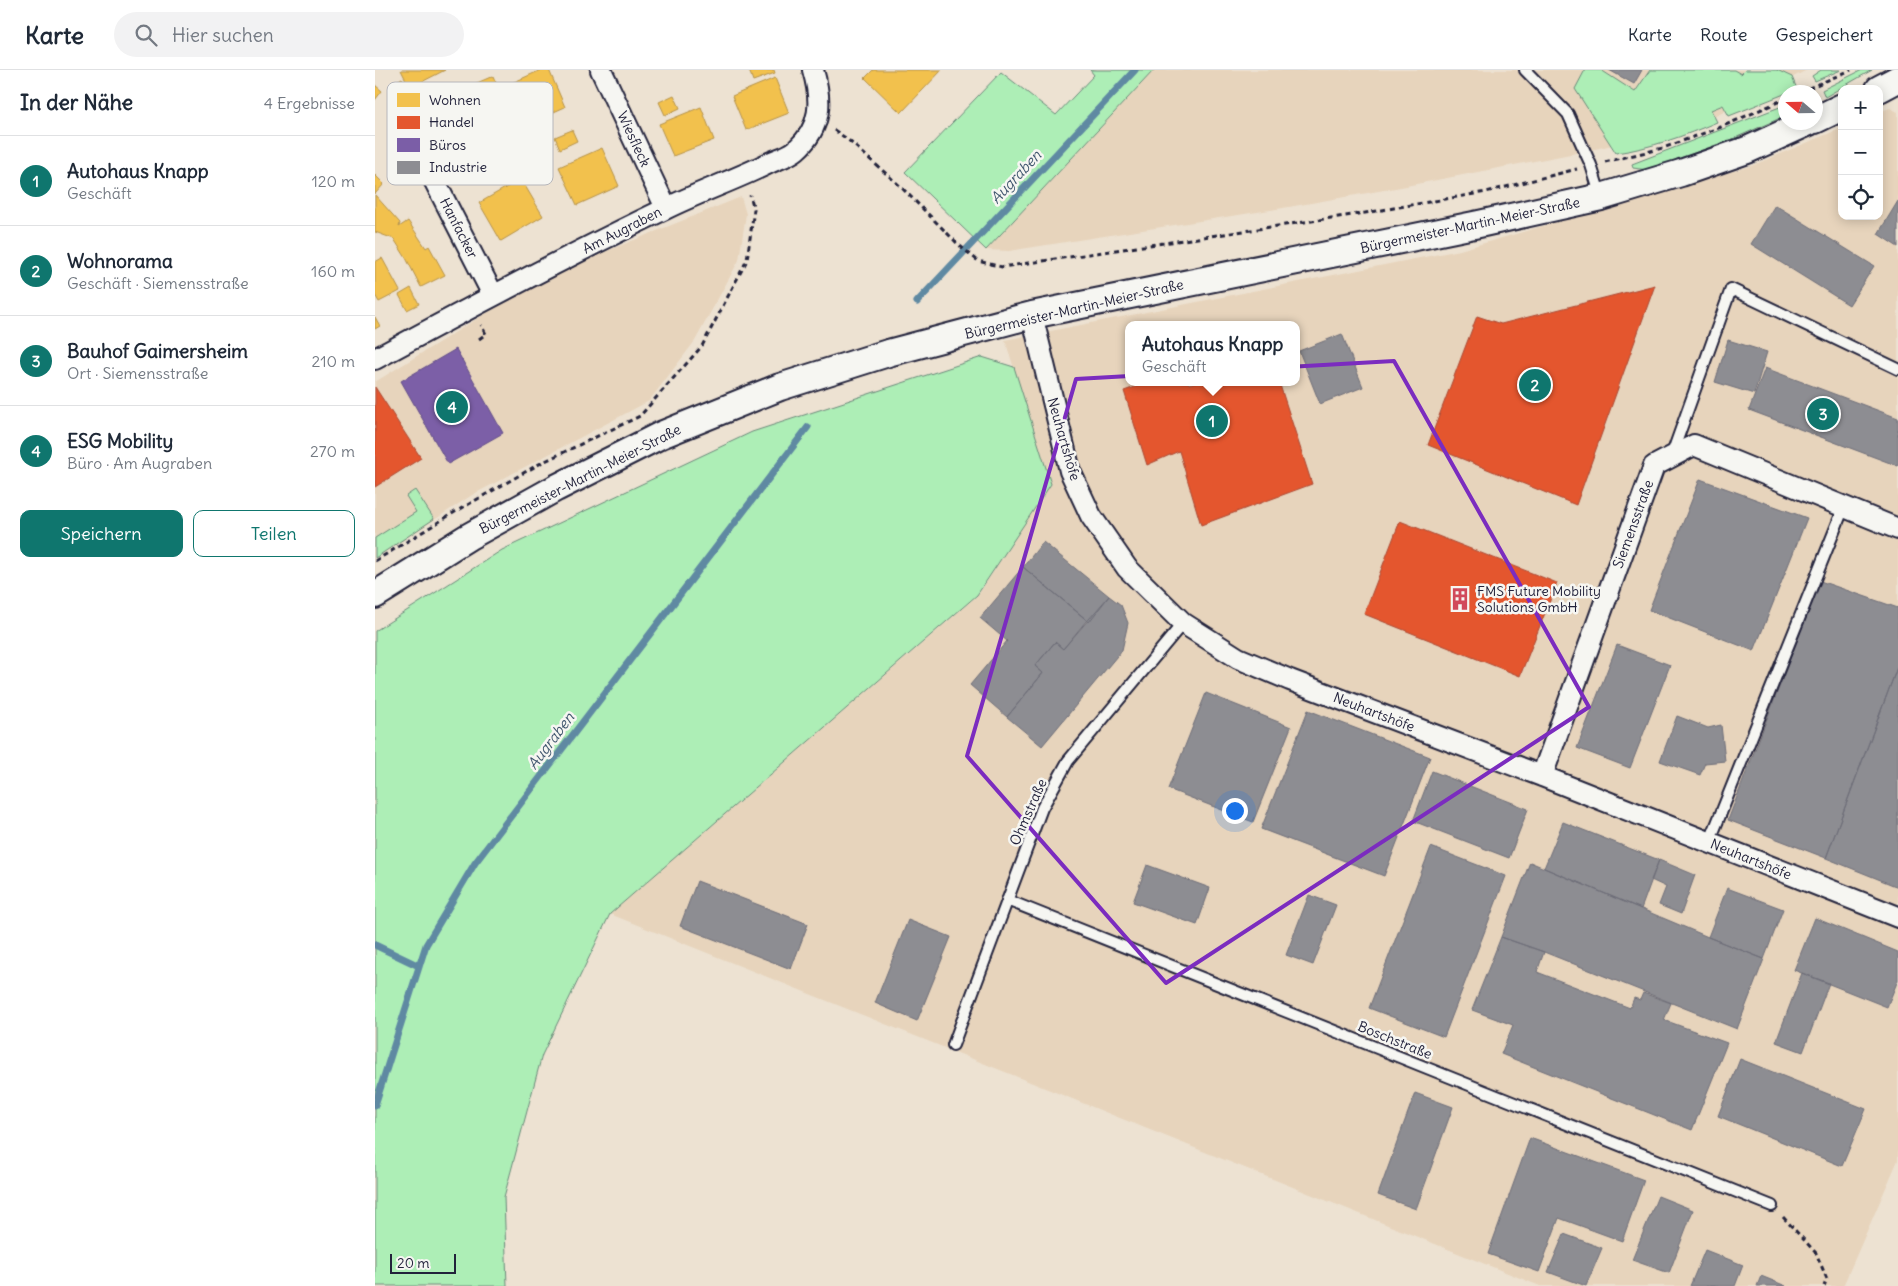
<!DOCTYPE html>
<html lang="de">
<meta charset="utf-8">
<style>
body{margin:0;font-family:Delius,sans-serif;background:#f2f2f3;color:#1f2937}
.controls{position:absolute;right:15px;top:15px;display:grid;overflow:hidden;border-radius:10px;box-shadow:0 2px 12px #0003}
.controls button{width:45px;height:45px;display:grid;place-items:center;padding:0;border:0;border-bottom:1px solid #e0e1e3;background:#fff;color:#1f2937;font:25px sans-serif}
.compass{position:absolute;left:1403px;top:15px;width:45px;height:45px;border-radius:50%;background:#fff;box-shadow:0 2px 12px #0003;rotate:290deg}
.scale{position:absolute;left:15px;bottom:12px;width:66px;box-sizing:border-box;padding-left:5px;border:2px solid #22223b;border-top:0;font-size:14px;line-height:18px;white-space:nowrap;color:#22223b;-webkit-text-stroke:4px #f6f6f2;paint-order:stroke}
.you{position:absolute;left:859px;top:740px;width:18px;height:18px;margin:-12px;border:4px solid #fff;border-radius:50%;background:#1a73e8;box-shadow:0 0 0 8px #1a73e833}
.badge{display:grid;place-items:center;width:32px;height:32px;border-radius:50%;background:#0f766e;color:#fff;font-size:16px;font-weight:700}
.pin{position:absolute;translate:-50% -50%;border:2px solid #fff;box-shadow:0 1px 5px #0006}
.popup{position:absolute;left:750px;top:251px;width:175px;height:65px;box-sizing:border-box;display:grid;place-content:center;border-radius:10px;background:#fff;filter:drop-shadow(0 1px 4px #0005);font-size:16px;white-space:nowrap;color:#747a83}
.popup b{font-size:19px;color:#1f2937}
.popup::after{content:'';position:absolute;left:50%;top:100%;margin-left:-10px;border:10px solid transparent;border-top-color:#fff}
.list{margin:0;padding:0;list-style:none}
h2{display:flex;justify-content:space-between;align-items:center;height:65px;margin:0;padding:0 20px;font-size:21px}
h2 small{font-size:16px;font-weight:400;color:#747a83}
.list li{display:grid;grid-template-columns:32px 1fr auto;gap:15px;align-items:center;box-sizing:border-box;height:90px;padding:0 20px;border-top:1px solid #e0e1e3}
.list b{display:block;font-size:19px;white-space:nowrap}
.list p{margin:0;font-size:16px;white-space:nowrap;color:#747a83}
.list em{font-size:16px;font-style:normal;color:#747a83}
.actions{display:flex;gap:10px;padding:15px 20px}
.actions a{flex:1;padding:11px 0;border:1px solid #0f766e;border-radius:10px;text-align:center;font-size:18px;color:#0f766e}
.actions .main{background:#0f766e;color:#fff}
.icon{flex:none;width:28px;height:28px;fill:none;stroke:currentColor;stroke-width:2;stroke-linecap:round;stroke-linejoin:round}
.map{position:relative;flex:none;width:1523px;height:1216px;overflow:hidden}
header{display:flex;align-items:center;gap:30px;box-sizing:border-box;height:70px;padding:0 25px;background:#fff;border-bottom:1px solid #e0e1e3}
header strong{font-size:24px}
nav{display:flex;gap:28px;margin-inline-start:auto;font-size:18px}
.search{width:350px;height:45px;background:#f2f2f3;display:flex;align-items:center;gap:12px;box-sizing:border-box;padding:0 18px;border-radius:28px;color:#747a83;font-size:19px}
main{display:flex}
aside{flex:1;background:#fff}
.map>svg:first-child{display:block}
.built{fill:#e7d4bc;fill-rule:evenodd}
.green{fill:#adeeb6;stroke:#688878}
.homes{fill:#f2c14e;stroke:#b49148}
.shops{fill:#e4572e;stroke:#aa4732}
.offices{fill:#7b5ea7;stroke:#604c87}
.industry{fill:#8d8d92;stroke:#6d6d78}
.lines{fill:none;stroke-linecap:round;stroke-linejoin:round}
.stream{stroke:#5e89a2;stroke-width:7}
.service-casing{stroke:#22223b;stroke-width:14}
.minor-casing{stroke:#22223b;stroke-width:24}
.tertiary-casing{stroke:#22223b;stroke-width:30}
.path{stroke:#22223b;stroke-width:3;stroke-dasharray:5 4;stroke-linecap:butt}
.service{stroke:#f6f6f2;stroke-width:10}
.minor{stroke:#f6f6f2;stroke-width:20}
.tertiary{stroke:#f6f6f2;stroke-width:26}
.marked{fill:none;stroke:#7b2cbf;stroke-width:4;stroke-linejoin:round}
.labels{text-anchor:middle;stroke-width:5;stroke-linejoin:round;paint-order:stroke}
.street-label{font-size:14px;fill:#22223b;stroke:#f6f6f2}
.poi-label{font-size:14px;fill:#22223b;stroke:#f6f6f2;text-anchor:start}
.water-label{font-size:15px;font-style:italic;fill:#40566e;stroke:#f6f6f2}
.key{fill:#f6f6f2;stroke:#b6b6bb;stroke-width:1}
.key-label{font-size:14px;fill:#22223b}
</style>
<header>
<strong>Karte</strong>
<div class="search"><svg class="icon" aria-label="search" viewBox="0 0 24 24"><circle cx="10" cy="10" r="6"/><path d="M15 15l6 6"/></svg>Hier suchen</div>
<nav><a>Karte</a><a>Route</a><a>Gespeichert</a></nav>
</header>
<main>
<aside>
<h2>In der Nähe<small>4 Ergebnisse</small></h2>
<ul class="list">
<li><span class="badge">1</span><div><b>Autohaus Knapp</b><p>Geschäft</p></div><em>120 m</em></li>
<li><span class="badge">2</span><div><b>Wohnorama</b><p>Geschäft · Siemensstraße</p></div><em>160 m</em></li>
<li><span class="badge">3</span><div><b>Bauhof Gaimersheim</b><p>Ort · Siemensstraße</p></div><em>210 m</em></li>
<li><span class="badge">4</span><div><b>ESG Mobility</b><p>Büro · Am Augraben</p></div><em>270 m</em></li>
</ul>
<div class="actions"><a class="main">Speichern</a><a>Teilen</a></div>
</aside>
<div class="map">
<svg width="1523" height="1216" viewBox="0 0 1523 1216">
<rect width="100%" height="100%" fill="#ede2d2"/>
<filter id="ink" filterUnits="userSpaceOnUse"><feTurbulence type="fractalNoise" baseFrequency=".02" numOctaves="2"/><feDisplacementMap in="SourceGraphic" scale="10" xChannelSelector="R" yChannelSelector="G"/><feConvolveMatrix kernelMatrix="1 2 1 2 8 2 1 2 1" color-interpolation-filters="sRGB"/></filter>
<g filter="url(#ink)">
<!-- built -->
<path class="built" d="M 779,0 L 1432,0 L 1321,56 L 1211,81 L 1026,117 L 908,138 L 634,181 L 611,180 Z
M 1515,38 L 1523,42 L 1523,1090 L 1468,1216 L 1165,1216 L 235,844 L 603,525 L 676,414 L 630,270 L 1085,180 L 1376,96 L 1467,58 L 1467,146 L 1504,146 L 1504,42 ZM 753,255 L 921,255 L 921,312 L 753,312 Z
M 366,127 L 371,144 L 364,190 L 320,271 L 274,331 L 97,425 L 0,489 L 0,312 L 113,242 L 212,189 Z"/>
<!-- green -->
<path class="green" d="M 715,0 L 779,0 L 611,180 L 530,102 L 626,2 L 681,45 L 719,5 Z
M 1210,0 L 1226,0 L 1260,22 L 1275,0 L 1359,0 L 1366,4 L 1370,0 L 1402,0 L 1417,7 L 1422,19 L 1354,46 L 1348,35 L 1336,40 L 1342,52 C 1309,66 1276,78 1241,83 L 1200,19 Z
M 1446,0 L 1466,0 L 1440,11 L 1437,6 Z
M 1487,0 L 1497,0 L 1450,27 L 1447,20 Z
M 1410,35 L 1410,46 L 1360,68 L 1273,100 L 1258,98 L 1257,94 Z
M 607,287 L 639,297 L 676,414 L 602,525 L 235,844 L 167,985 L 129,1127 L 132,1216 L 0,1216 L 0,561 L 127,480 L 377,362 Z
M 40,420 L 59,449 L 0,488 L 0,468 L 41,442 L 31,426 Z"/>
<!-- homes -->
<path class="homes" d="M 26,0 L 70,0 L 35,18 Z
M 166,0 L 174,0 L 190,37 L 154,53 L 137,13 Z
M 374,0 L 399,0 L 400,3 L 378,11 Z
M 498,0 L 567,0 L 526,43 L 490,8 Z
M 118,6 L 125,22 L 109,29 L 102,13 Z
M 27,8 L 35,23 L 25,29 L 17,14 Z
M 400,8 L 414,43 L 371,60 L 357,26 Z
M 0,15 L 7,21 L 0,30 Z
M 299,25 L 305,38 L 290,45 L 284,32 Z
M 122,31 L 140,69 L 100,88 L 82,50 Z
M 326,37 L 339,70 L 298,86 L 284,54 Z
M 197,60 L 202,71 L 185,79 L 180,67 Z
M 227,78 L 244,116 L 202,135 L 184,97 Z
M 0,105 L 9,114 L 0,124 Z
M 146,109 L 168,146 L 126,171 L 104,133 Z
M 0,125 L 25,153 L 24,157 L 33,151 L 51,178 L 54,176 L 70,205 L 46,217 L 31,188 L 19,169 L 0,162 Z
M 7,188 L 25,221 L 4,232 L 0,225 L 0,192 Z
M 36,218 L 44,234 L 32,240 L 24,225 Z
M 0,247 L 5,256 L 0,259 Z"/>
<!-- shops -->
<path class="shops" d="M 1280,215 L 1201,435 L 1053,375 L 1102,246 L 1126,254 Z
M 774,312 L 813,312 L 814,314 L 820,312 L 904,312 L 937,414 L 826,455 L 804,381 L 772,395 L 749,321 Z
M 0,317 L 46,388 L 0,417 Z
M 1025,451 L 1182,513 L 1145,606 L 989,544 Z"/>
<!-- offices -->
<path class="offices" d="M 81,279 L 128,363 L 73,394 L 26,311 Z"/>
<!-- industry -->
<path class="industry" d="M 1234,0 L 1267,0 L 1259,14 Z
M 1523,131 L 1523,177 L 1503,164 Z
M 1400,135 L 1499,196 L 1474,235 L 1376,174 Z
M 967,264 L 988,317 L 945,334 L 924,281 Z
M 1353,270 L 1392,282 L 1379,324 L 1340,312 Z
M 1390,298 L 1523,348 L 1523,396 L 1374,340 Z
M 1325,409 L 1432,448 L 1379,581 L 1274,540 Z
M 668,472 L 734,526 L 714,552 L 648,497 Z
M 648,497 L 712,550 L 688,579 L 680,572 L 660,596 L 668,603 L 632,647 L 595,615 L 632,571 L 605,548 Z
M 1445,511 L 1523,538 L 1523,595 L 1451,788 L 1353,750 Z
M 734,526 L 746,535 L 753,553 L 747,580 L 667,676 L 632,647 L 668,603 L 660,596 L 680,572 L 688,579 Z
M 1242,575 L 1295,595 L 1255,698 L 1202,678 Z
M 1523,595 L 1523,817 L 1451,788 Z
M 831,623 L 916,657 L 878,752 L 793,719 Z
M 933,640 L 1055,687 L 1009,806 L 886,759 Z
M 1302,646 L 1333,658 L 1346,655 L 1350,691 L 1330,693 L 1325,705 L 1285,691 Z
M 1057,701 L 1153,739 L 1134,788 L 1038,751 Z
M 1188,752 L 1284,790 L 1266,839 L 1169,798 Z
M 1056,777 L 1131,806 L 1069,967 L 994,938 Z
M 1284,790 L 1320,805 L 1306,844 L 1284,835 L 1291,817 L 1276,810 Z
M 1155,792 L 1333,867 L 1389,889 L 1362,959 L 1169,882 L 1126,867 Z
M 772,795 L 835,818 L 822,855 L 758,832 Z
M 322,811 L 433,854 L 416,899 L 305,856 Z
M 1352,818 L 1408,839 L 1389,889 L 1333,867 Z
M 934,825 L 961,835 L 938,895 L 911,885 Z
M 1440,848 L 1523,882 L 1523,910 L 1512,937 L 1419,900 Z
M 533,850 L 576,867 L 542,951 L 500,933 Z
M 1126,867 L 1169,882 L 1162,902 L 1255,938 L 1259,928 L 1265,930 L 1268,923 L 1296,933 L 1289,950 L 1352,973 L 1317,1060 L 1126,984 L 1138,955 L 1097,940 Z
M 1427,903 L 1454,913 L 1428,982 L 1401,972 Z
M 1365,989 L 1491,1039 L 1467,1096 L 1343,1046 Z
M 1040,1023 L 1078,1037 L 1041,1139 L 1003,1125 Z
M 1155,1068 L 1269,1110 L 1247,1171 L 1184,1148 L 1164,1202 L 1113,1184 Z
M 1283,1126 L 1318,1140 L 1294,1203 L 1257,1190 Z
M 1189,1164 L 1227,1178 L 1211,1216 L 1173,1202 Z
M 1330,1180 L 1368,1195 L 1360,1216 L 1315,1216 Z
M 1386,1206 L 1411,1216 L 1382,1216 Z"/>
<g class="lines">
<!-- stream -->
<path class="stream" d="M 542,232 L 760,0
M 0,875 L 44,896
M 0,1035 L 51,875 L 100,793 L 433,357"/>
<defs>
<path id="service" d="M 1150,0 L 1193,44 L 1216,95 L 1226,127
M 1297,384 L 1356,219 L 1523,299
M 1334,773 L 1469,437
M 632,830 L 1397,1136
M 578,975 L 667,738 L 693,691 L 808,553"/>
<path id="minor" d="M 226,0 L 291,138
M 36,65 L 118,225
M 657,245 L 695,401 L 716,446 L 752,498 L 808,553 L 863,588 L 915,610 L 1167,706 L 1523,847
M 0,289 C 96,237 192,186 290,139 C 324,122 360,110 394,93 C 403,89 414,86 421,80 C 447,57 447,31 438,0
M 1167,706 L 1279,396 L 1319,375 L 1523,459"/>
<path id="tertiary" d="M 1504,19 L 1523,9
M 1440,50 L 1467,37
M 0,525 L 93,467 L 181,418 L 286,365 L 405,317 L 513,283 L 657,245 L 1104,154 L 1226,127 L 1306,103 L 1372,80 L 1434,52"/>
</defs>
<!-- service casing -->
<use href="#service" class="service-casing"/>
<!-- minor casing -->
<use href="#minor" class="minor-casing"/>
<!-- tertiary casing -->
<use href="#tertiary" class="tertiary-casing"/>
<!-- path -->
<path class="path" d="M 1425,22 L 1476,0
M 459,60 L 472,69 L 524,115 L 584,175 L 603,191 L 627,197 L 990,143 L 1111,122 L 1202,99
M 1230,92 L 1288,78 L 1346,57 L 1410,29
M 104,269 L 111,264 L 106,255
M 0,491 L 80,442 L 166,393 L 265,346 L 327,276 L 372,190 L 379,139 L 375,125
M 1408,1147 L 1441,1183 L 1452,1209 L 1449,1216"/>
<!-- service -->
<use href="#service" class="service"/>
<!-- minor -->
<use href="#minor" class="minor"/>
<!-- tertiary -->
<use href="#tertiary" class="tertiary"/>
</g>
</g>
<!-- marked area -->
<path class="marked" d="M 1019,291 L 1214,637 L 791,913 L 592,686 L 701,309 Z"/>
<!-- icons -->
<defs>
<symbol id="building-bare" viewBox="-9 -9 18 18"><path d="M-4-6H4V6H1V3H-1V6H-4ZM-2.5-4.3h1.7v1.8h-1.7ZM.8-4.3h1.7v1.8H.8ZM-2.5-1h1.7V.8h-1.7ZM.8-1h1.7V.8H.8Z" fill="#d1495b" stroke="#f6f6f2" stroke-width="2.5" paint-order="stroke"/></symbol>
</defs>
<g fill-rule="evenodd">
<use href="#building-bare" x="1069" y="513" width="32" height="32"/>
</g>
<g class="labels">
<!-- street labels -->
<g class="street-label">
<text transform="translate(259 69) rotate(65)" y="5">Wiesfleck</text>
<text transform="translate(1095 155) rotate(-12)" y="5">Bürgermeister-Martin-Meier-Straße</text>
<text transform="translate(84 158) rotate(63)" y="5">Hanfacker</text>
<text transform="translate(247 160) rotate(-27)" y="5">Am Augraben</text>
<text transform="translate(699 239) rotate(-13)" y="5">Bürgermeister-Martin-Meier-Straße</text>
<text transform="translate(689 369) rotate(74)" y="5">Neuhartshöfe</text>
<text transform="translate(205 409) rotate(-27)" y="5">Bürgermeister-Martin-Meier-Straße</text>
<text transform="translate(1258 454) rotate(-70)" y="5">Siemensstraße</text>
<text transform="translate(999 642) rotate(21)" y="5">Neuhartshöfe</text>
<text transform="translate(653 742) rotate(-66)" y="5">Ohmstraße</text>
<text transform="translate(1376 789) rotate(22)" y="5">Neuhartshöfe</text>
<text transform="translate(1020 970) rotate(22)" y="5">Boschstraße</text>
</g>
<!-- poi labels -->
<g class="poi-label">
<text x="1102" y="526">FMS Future Mobility<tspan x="1102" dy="16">Solutions GmbH</tspan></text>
</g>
<!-- water labels -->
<g class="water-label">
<text transform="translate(641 107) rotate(-47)" y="5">Augraben</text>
<text transform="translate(176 671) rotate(-53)" y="5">Augraben</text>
</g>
</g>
<!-- legend -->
<rect x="12" y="12" width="166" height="103" rx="8" class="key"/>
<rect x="22" y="23" width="23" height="14" fill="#f2c14e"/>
<rect x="22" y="46" width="23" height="13" fill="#e4572e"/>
<rect x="22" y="68" width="23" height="14" fill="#7b5ea7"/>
<rect x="22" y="91" width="23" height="13" fill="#8d8d92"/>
<g class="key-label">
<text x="54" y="35">Wohnen</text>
<text x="54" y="57">Handel</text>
<text x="54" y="80">Büros</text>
<text x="54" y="102">Industrie</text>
</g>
</svg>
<div class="controls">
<button>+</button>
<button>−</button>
<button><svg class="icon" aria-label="locate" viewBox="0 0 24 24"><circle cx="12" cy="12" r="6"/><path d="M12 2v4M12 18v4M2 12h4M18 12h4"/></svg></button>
</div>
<svg class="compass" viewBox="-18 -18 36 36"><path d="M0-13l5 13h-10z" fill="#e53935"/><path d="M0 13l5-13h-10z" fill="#747a83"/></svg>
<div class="scale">20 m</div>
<div class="you"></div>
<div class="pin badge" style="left:837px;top:351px">1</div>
<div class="popup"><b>Autohaus Knapp</b>Geschäft</div>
<div class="pin badge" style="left:1160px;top:315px">2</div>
<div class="pin badge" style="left:1448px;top:344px">3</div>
<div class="pin badge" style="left:77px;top:337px">4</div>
</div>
</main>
